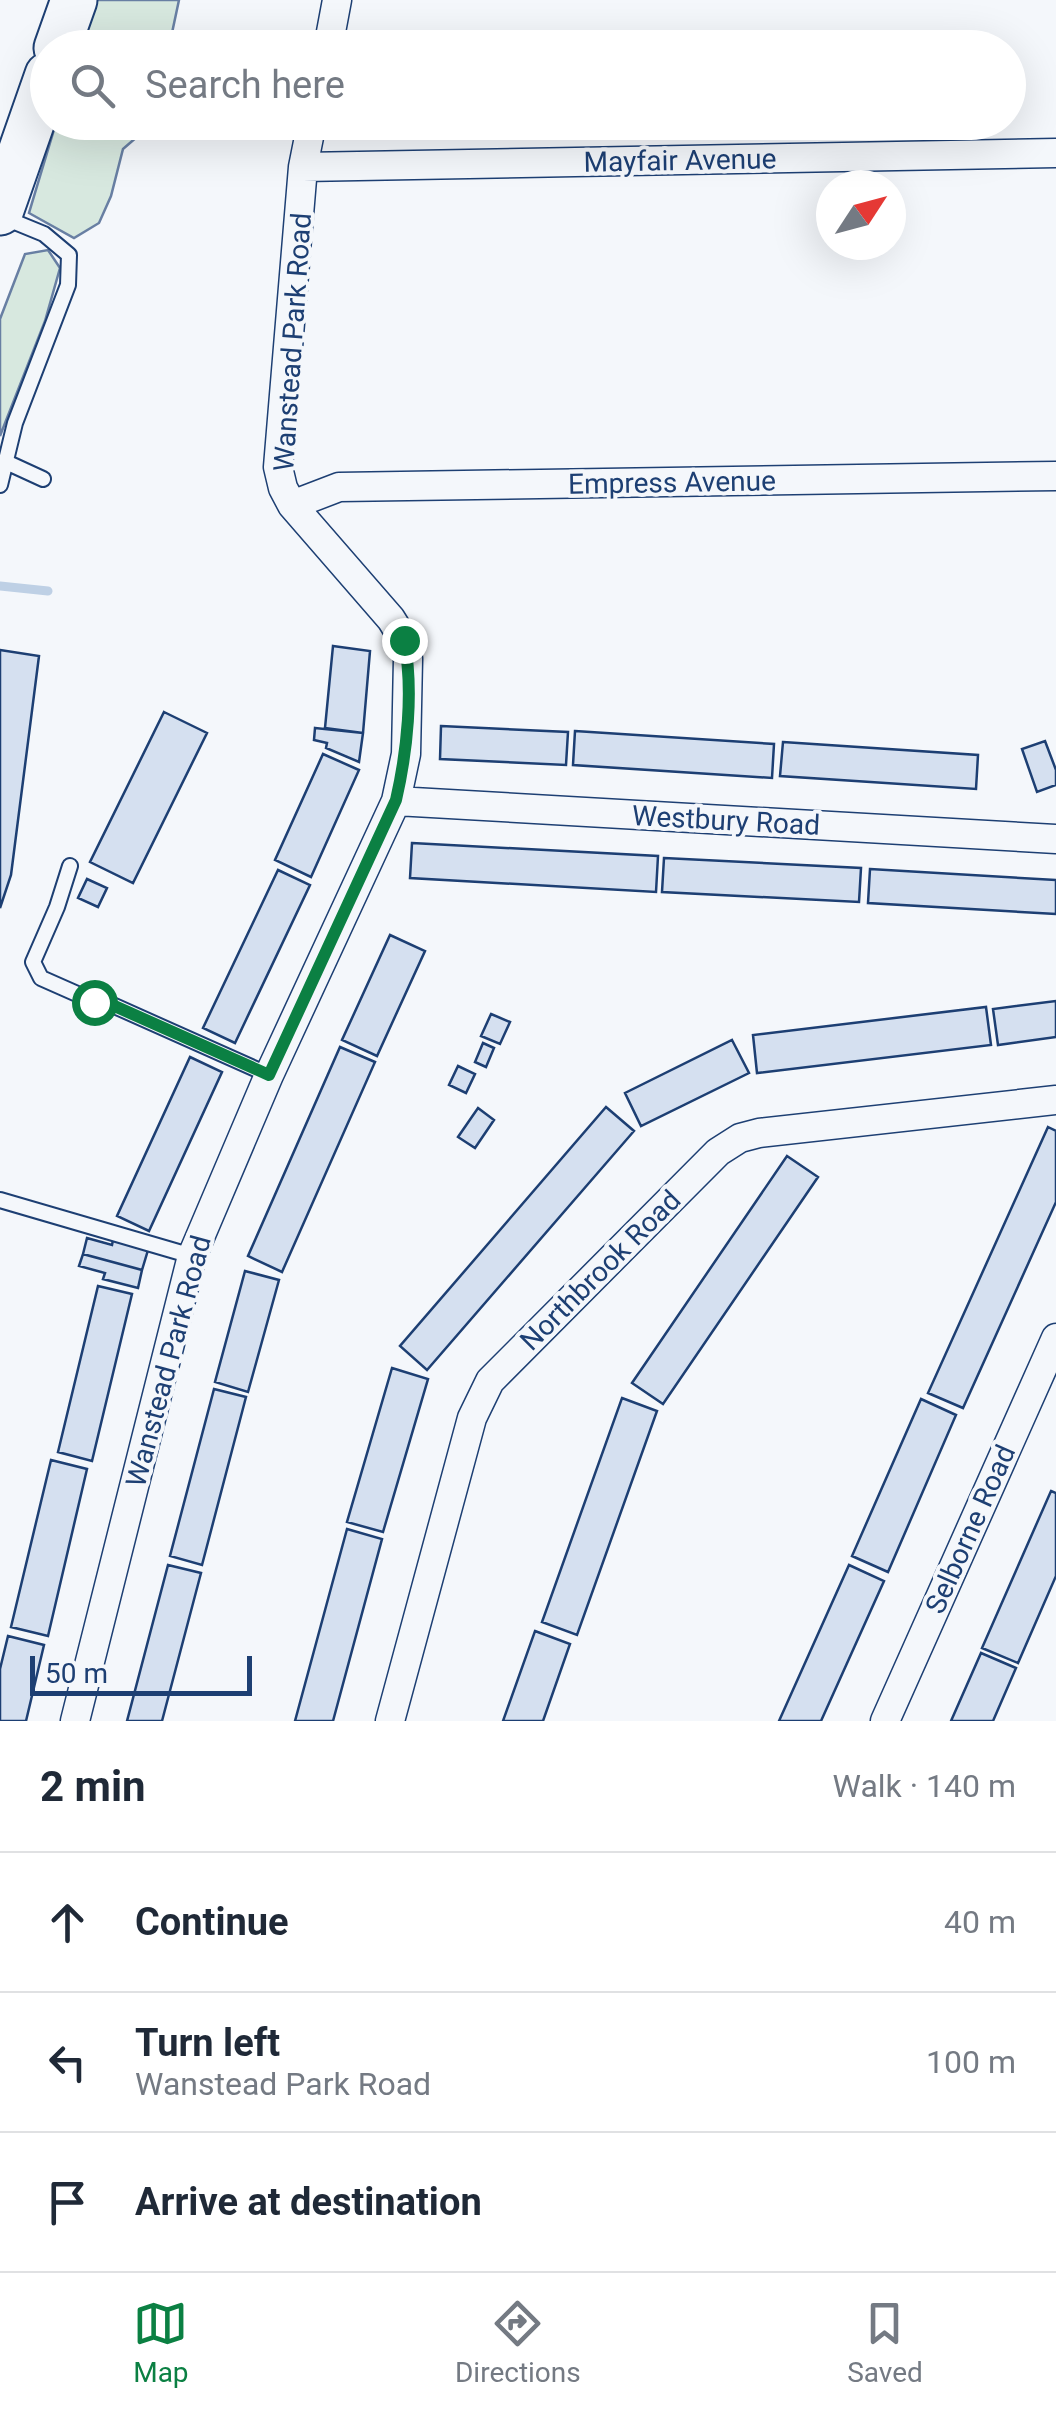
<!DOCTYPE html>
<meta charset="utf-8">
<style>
body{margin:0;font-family:Roboto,sans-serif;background:#f2f2f3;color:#1f2937}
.compass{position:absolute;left:816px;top:170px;width:90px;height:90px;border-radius:50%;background:#fff;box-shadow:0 10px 40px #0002;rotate:54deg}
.scale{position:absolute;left:30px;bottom:25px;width:222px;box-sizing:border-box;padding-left:10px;border:5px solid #1d3f73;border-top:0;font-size:28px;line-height:35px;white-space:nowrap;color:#1d3f73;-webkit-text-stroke:8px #f4f7fb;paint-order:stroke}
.stop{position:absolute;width:30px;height:30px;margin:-22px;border:8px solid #0b8043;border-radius:50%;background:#fff}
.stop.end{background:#0b8043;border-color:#fff;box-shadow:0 2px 10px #0008}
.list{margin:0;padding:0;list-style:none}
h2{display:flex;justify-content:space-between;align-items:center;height:130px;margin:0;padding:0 40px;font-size:42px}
h2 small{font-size:32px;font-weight:400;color:#747a83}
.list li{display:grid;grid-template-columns:65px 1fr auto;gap:30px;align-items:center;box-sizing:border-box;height:140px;padding:0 40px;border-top:2px solid #e0e1e3}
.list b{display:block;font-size:38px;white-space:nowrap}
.list p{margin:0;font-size:32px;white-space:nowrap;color:#747a83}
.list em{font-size:32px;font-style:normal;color:#747a83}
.icon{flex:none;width:55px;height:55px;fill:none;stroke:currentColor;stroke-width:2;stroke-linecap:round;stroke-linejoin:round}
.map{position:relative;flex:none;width:1056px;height:1721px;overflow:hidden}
.search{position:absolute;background:#fff;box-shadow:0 10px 40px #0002;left:30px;right:30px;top:30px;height:110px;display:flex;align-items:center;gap:25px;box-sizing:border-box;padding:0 35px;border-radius:55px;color:#747a83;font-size:38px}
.sheet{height:550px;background:#fff}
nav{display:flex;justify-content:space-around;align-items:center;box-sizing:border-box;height:140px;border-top:2px solid #e0e1e3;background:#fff;font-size:28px;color:#747a83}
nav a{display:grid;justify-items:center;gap:5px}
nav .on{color:#0b8043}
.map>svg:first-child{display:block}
.green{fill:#d7e8df;stroke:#687fa3;stroke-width:2.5}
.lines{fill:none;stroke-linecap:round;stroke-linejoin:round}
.stream{stroke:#bed0e5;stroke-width:9}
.building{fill:#d5e0f0;stroke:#1d3f73;stroke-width:2.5}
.service-casing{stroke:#1d3f73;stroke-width:18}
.minor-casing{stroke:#1d3f73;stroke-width:31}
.trunk-casing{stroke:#1d3f73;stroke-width:49}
.service{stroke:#f4f7fb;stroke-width:14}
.minor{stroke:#f4f7fb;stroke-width:28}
.trunk{stroke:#f4f7fb;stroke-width:45}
.route{stroke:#0b8043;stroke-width:12}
.labels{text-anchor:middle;stroke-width:8;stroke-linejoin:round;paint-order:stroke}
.street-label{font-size:28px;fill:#1d3f73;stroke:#f4f7fb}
</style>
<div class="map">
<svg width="1056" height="1721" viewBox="0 0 1056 1721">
<rect width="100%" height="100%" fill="#f4f7fb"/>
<!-- green -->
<path class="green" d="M 94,0 L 179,0 L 169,47 L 78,48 Z
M 56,123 L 153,123 L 123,149 L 111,196 L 99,223 L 74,238 L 29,213 Z
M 48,250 L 60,268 L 45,321 L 0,436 L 0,319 L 25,254 Z"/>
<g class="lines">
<!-- stream -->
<path class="stream" d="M 0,586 L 48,591"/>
</g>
<!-- building -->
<path class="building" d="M 333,646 L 370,651 L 363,733 L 325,728 Z
M 0,650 L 39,656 L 11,875 L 0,908 Z
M 164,712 L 207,733 L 133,883 L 90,862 Z
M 441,726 L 568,732 L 566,765 L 440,759 Z
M 315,728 L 363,733 L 359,762 L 326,748 L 327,743 L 314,740 Z
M 575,731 L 774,744 L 772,778 L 573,765 Z
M 1045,741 L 1056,770 L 1056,785 L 1037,792 L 1022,749 Z
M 783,742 L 978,755 L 976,789 L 780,776 Z
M 323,754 L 359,770 L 311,877 L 275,860 Z
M 412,843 L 658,856 L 656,892 L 410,878 Z
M 664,858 L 861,868 L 859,902 L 662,892 Z
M 870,869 L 1056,880 L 1056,914 L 868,903 Z
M 278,870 L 310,885 L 235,1043 L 203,1028 Z
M 87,879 L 107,888 L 98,907 L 78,898 Z
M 390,935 L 425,951 L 377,1056 L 342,1040 Z
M 1056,1001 L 1056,1037 L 998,1045 L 993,1009 Z
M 986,1007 L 991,1045 L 757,1073 L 753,1035 Z
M 491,1014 L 510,1022 L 500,1044 L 481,1036 Z
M 732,1040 L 749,1073 L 641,1126 L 625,1093 Z
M 483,1043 L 494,1048 L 486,1067 L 475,1062 Z
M 340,1047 L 375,1062 L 282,1272 L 248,1256 Z
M 190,1057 L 222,1072 L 149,1231 L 117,1216 Z
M 458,1066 L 475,1074 L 466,1093 L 449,1085 Z
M 606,1107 L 634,1131 L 427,1370 L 400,1346 Z
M 478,1108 L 494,1120 L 475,1148 L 458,1137 Z
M 1048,1127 L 1056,1131 L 1056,1202 L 963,1408 L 928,1393 Z
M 787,1156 L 818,1177 L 663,1404 L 632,1383 Z
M 87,1238 L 112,1245 L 113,1240 L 148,1250 L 142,1270 L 83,1254 Z
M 83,1254 L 142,1270 L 138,1288 L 103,1279 L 105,1273 L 79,1266 Z
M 245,1271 L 279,1280 L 248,1392 L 215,1382 Z
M 98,1286 L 132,1294 L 92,1461 L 58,1452 Z
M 392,1368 L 428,1379 L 383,1532 L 347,1522 Z
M 214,1389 L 246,1397 L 202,1565 L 170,1556 Z
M 622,1398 L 657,1411 L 577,1635 L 542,1622 Z
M 921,1399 L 956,1415 L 888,1572 L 852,1556 Z
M 51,1460 L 87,1469 L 48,1636 L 11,1627 Z
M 1051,1491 L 1056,1493 L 1056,1576 L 1018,1663 L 982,1648 Z
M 347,1529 L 382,1539 L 333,1721 L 295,1721 Z
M 168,1565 L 201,1573 L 162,1721 L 127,1721 Z
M 849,1565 L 884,1581 L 821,1721 L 779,1721 Z
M 535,1631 L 570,1644 L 543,1721 L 503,1721 Z
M 8,1636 L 44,1645 L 26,1721 L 0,1721 L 0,1669 Z
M 981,1653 L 1016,1668 L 993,1721 L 951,1721 Z"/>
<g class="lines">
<defs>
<path id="service" d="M 6,462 L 43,479
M 0,485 L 15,423 L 68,285 L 69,255 L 44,234 L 5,218
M 70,866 L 57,907 L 33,962 L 41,978 L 93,1001 L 110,1004 L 269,1075
M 0,1200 L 192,1256"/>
<path id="minor" d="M 328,48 L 337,0
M 303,167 L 1056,153
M 292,505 L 339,487 L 1056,476
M 396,801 L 1056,839
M 75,1721 L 192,1256 L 269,1075 L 396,801 L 406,754 L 408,659 L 404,640 L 391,619 L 292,505 L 283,488 L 278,467 L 303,167 L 312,122
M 390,1721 L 472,1418 L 490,1381 L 718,1152 L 740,1138 L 759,1133 L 1056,1100
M 885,1721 L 1056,1338"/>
<path id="trunk" d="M 57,48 L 74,0
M 0,212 L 48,75"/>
</defs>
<!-- service casing -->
<use href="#service" class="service-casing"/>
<!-- minor casing -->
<use href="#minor" class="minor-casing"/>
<!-- trunk casing -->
<use href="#trunk" class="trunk-casing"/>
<!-- service -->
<use href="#service" class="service"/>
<!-- minor -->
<use href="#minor" class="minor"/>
<!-- trunk -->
<use href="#trunk" class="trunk"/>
</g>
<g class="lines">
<!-- route -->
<path class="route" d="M 94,1002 L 110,1004 L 269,1075 L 396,800 C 407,752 414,690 404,640"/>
</g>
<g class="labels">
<!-- street labels -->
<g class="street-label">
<text transform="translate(680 160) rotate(-1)" y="10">Mayfair Avenue</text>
<text transform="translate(292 342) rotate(-86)" y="10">Wanstead Park Road</text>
<text transform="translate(672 482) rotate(-1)" y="10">Empress Avenue</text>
<text transform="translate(726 820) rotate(3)" y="10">Westbury Road</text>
<text transform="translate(600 1270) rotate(-45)" y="10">Northbrook Road</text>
<text transform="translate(168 1361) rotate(-75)" y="10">Wanstead Park Road</text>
<text transform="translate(970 1529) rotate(-66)" y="10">Selborne Road</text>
</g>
</g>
</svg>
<svg class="compass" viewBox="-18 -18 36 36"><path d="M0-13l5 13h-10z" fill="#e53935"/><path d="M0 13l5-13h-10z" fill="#747a83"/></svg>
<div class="scale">50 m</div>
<div class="stop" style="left:94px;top:1002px"></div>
<div class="stop end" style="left:404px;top:640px"></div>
<div class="search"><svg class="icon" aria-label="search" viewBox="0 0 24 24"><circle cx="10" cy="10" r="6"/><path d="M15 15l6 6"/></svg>Search here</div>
</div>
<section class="sheet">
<h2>2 min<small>Walk · 140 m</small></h2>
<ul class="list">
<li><svg class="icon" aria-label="ahead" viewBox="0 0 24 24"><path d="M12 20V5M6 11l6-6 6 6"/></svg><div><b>Continue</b></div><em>40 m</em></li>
<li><svg class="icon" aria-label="left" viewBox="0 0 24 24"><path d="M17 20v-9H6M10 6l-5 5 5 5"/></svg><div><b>Turn left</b><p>Wanstead Park Road</p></div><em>100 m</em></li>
<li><svg class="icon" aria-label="arrive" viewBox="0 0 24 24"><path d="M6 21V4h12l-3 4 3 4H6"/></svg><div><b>Arrive at destination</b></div></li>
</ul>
</section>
<nav>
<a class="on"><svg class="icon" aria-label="map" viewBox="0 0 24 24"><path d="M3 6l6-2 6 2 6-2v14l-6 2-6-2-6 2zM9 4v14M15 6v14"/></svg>Map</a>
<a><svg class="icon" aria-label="directions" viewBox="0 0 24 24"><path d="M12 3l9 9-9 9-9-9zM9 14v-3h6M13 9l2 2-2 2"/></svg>Directions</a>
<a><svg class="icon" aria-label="saved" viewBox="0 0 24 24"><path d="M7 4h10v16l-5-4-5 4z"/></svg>Saved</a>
</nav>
